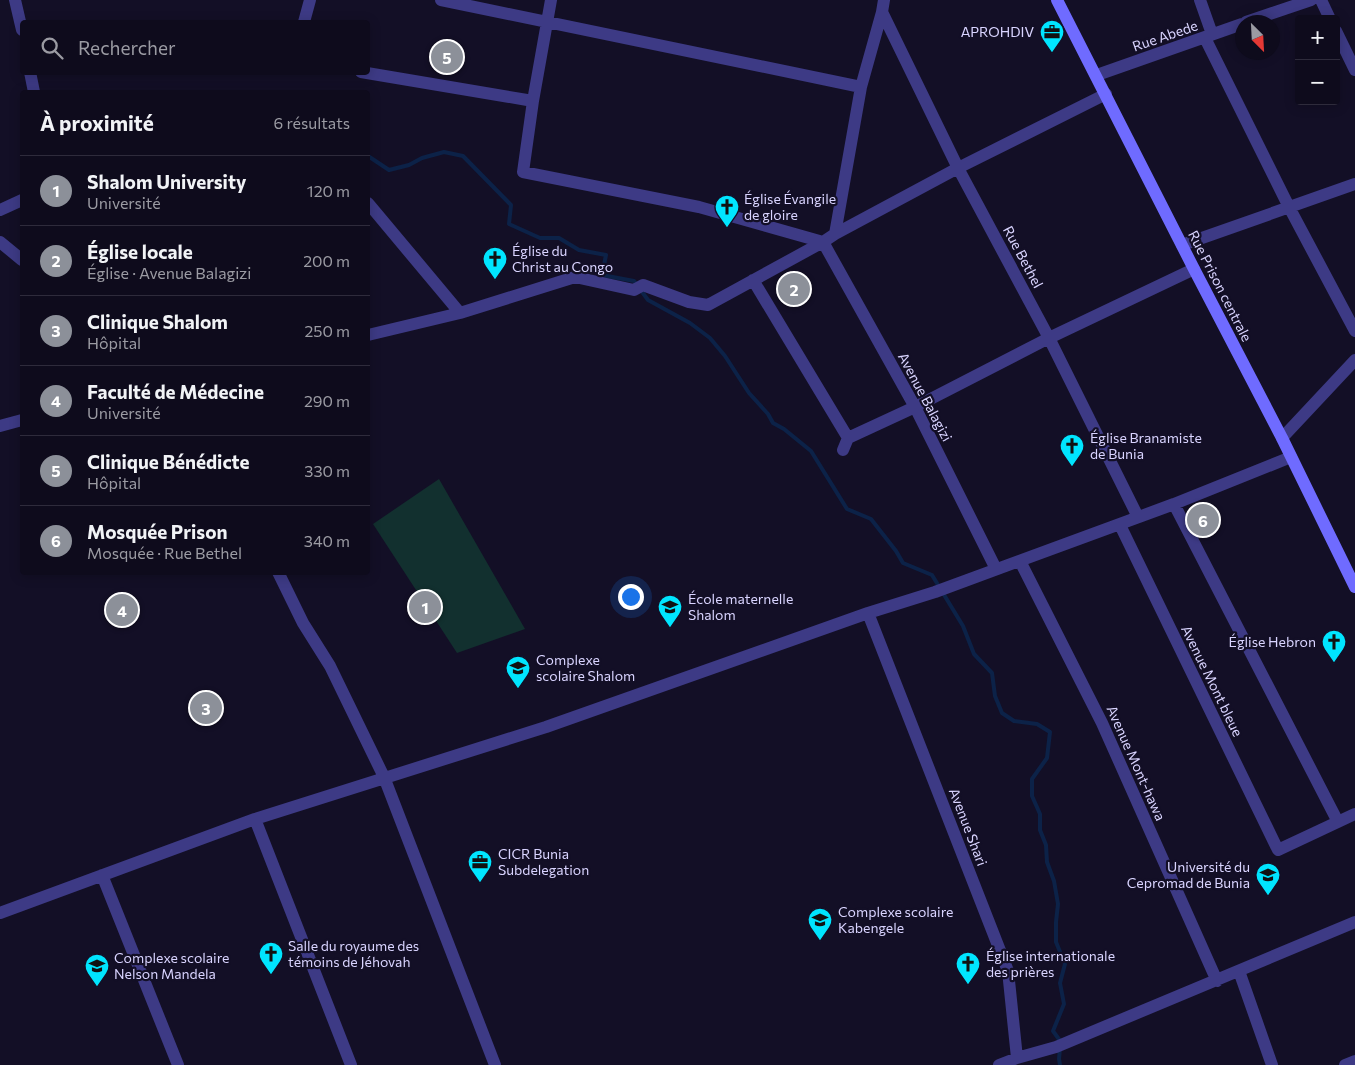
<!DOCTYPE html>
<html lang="fr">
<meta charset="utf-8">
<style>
body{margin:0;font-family:Commissioner,sans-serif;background:#1c1929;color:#f1f3f6}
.controls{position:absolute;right:15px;top:15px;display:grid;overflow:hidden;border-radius:5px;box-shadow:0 2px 12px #0003}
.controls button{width:45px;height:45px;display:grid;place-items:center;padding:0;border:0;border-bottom:1px solid #2e2b3b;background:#0e0b1c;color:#f1f3f6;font:25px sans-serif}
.compass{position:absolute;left:1235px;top:15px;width:45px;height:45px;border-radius:50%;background:#0e0b1c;box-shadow:0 2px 12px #0003;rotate:156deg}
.you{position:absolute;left:630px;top:596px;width:18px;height:18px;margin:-12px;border:4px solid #fff;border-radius:50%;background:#1a73e8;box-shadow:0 0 0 8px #1a73e833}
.badge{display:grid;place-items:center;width:32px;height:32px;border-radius:50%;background:#8c9099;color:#fff;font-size:16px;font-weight:700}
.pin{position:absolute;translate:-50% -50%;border:2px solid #fff;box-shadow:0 1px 5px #0006}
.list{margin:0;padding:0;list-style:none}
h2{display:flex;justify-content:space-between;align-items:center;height:65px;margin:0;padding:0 20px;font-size:21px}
h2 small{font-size:16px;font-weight:400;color:#9b9ba3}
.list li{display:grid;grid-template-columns:32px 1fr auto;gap:15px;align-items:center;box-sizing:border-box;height:70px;padding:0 20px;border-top:1px solid #2e2b3b}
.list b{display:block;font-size:19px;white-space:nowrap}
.list p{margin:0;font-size:16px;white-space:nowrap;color:#9b9ba3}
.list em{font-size:16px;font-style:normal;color:#9b9ba3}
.icon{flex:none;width:28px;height:28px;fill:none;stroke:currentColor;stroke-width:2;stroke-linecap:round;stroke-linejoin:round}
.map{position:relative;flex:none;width:1355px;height:1065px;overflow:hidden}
.search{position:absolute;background:#0e0b1c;box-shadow:0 2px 12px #0003;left:20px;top:20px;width:350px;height:55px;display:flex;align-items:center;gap:12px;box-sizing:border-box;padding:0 18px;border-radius:5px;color:#9b9ba3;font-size:19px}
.panel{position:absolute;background:#0e0b1c;box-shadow:0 2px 12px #0003;left:20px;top:90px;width:350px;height:485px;border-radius:5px}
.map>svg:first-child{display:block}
.green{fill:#12302f}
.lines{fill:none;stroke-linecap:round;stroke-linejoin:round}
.stream{stroke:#0c2248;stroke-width:4}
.street{stroke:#3d3a85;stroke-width:12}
.secondary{stroke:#6f6bff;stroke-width:12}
.labels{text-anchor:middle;stroke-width:4.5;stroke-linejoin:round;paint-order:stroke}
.poi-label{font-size:14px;fill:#d9d4ff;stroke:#130f26;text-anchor:start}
.street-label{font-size:14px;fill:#d9d4ff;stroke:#130f26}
</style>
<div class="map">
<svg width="1355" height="1065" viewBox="0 0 1355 1065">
<rect width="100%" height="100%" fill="#130f26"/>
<!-- green -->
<path class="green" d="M 439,479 L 525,629 L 457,653 L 373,524 Z"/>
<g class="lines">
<!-- stream -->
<path class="stream" d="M 368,156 L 389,170 L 409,165 L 422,158 L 444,152 L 463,156 L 511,205 L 509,224 L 540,238 L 559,238 L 579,250 L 606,255 L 602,275 L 634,281 L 648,300 L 690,323 L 710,338 L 725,356 L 749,393 L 768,414 L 773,423 L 784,429 L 811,451 L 847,509 L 871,519 L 896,551 L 903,563 L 932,575 L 963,626 L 974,654 L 992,673 L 995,696 L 1002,713 L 1014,721 L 1037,724 L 1050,732 L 1047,758 L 1032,779 L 1032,796 L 1040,814 L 1040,830 L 1046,845 L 1047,862 L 1054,881 L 1058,904 L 1056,922 L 1056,942 L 1065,964 L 1060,983 L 1064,1004 L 1053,1031 L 1061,1042
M 1060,1065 L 1059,1059 L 1060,1048"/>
<!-- street -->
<path class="street" d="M 15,0 L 22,30
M 441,0 L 861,87
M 551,0 L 533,101 L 523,172 L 699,207 L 823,242
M 1200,0 L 1212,34
M 1321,0 L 1330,19
M 882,12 L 958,168 L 1049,338 L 1138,517
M 304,22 L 310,0
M 1246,22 L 1311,0
M 1336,31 L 1355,70
M 1205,38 L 1289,207 L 1355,331
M 30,72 L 34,92
M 361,72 L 533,101
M 1097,75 L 1242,24
M 368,203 L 460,313
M 0,210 L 22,200
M 835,234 L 958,168 L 1106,94
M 0,242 L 22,260
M 823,242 L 915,407 L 996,569
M 1182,245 L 1355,184
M 753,280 L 848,438
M 368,335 L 460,313 L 575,277 L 634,290 L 643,285 L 689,302 L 708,305 L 823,242 L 835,234 L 861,87 L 882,12 L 884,0
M 0,426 L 22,420
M 1282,438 L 1355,360
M 843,450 L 848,438 L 915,407 L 1049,338 L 1194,269
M 1174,504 L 1338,822
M 1120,525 L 1278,850 L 1355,814
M 1020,561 L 1102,723 L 1217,981
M 278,572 L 303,623 L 330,666 L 384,777 L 495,1065
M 868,613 L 1008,971 L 1017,1058
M 255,819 L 351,1065
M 102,875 L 178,1065
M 0,913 L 255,819 L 546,727 L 868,613 L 935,592 L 1174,504 L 1291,457
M 1239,971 L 1272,1065
M 999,1065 L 1017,1058 L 1056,1047 L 1355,922
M 1345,1065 L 1355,1061"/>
<!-- secondary -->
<path class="secondary" d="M 1057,0 L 1194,269 L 1282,438 L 1355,587"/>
</g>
<!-- icons -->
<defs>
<symbol id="office-pin" viewBox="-11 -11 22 30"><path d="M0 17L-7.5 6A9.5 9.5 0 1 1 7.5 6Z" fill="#00e5ff" stroke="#130f26"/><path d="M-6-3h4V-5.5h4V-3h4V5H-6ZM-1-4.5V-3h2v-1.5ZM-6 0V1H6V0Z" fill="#111"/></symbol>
<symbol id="church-pin" viewBox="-11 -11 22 30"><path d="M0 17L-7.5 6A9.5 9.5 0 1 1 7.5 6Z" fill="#00e5ff" stroke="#130f26"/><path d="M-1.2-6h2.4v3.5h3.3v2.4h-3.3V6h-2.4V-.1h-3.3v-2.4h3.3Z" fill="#111"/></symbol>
<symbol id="school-pin" viewBox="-11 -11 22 30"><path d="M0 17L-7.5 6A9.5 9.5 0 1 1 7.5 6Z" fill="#00e5ff" stroke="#130f26"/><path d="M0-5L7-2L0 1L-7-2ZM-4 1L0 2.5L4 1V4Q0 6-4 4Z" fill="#111"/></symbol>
<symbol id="university-pin" viewBox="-11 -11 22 30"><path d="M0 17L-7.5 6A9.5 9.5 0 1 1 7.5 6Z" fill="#00e5ff" stroke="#130f26"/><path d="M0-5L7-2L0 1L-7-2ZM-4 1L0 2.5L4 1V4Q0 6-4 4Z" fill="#111"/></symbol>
</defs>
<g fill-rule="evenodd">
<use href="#office-pin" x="1038" y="18" width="28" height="38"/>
<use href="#church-pin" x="713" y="193" width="28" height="38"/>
<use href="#church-pin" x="481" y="245" width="28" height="38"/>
<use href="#church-pin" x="1058" y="432" width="28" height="38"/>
<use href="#school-pin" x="656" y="593" width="28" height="38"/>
<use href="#church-pin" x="1320" y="628" width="28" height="38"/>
<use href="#school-pin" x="504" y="654" width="28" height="38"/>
<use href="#office-pin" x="466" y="848" width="28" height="38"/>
<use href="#university-pin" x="1254" y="861" width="28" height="38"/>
<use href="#school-pin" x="806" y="906" width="28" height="38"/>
<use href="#church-pin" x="257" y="940" width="28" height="38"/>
<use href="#church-pin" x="954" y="950" width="28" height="38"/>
<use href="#school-pin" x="83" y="952" width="28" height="38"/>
</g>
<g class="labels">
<!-- poi labels -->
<g class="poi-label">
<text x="1034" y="37" text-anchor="end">APROHDIV</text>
<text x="744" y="204">Église Évangile<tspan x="744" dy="16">de gloire</tspan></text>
<text x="512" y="256">Église du<tspan x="512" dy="16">Christ au Congo</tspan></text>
<text x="1090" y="443">Église Branamiste<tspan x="1090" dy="16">de Bunia</tspan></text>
<text x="688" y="604">École maternelle<tspan x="688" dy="16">Shalom</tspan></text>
<text x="1316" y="647" text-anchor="end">Église Hebron</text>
<text x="536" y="665">Complexe<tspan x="536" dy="16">scolaire Shalom</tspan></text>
<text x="498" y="859">CICR Bunia<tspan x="498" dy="16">Subdelegation</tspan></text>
<text x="1250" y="872" text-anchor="end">Université du<tspan x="1250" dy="16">Cepromad de Bunia</tspan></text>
<text x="838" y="917">Complexe scolaire<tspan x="838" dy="16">Kabengele</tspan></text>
<text x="288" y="951">Salle du royaume des<tspan x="288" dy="16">témoins de Jéhovah</tspan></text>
<text x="986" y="961">Église internationale<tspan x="986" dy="16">des prières</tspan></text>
<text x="114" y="963">Complexe scolaire<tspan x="114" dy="16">Nelson Mandela</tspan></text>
</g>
<!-- street labels -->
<g class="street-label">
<text transform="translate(1165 36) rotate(-19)" y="5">Rue Abede</text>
<text transform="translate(1023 257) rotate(62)" y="5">Rue Bethel</text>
<text transform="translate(1220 286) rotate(63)" y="5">Rue Prison centrale</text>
<text transform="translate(925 397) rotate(62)" y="5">Avenue Balagizi</text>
<text transform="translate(1212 681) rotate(64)" y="5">Avenue Mont bleue</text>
<text transform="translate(1136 763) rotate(66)" y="5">Avenue Mont-hawa</text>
<text transform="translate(968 827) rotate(69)" y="5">Avenue Shari</text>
</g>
</g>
</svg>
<div class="controls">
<button>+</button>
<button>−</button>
</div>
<svg class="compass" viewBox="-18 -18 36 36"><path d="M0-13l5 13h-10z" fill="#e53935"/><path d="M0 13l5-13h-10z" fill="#9b9ba3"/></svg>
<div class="you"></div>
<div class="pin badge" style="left:425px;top:607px">1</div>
<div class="pin badge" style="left:794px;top:289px">2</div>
<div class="pin badge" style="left:206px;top:708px">3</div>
<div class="pin badge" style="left:122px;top:610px">4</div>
<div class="pin badge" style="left:447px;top:57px">5</div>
<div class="pin badge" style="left:1203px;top:520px">6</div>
<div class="search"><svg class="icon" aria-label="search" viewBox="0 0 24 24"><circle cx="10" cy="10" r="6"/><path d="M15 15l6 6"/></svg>Rechercher</div>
<section class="panel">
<h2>À proximité<small>6 résultats</small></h2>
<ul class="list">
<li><span class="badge">1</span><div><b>Shalom University</b><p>Université</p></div><em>120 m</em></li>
<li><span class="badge">2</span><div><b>Église locale</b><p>Église · Avenue Balagizi</p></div><em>200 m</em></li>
<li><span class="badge">3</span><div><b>Clinique Shalom</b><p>Hôpital</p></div><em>250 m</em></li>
<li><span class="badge">4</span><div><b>Faculté de Médecine</b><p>Université</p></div><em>290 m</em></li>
<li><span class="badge">5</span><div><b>Clinique Bénédicte</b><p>Hôpital</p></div><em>330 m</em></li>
<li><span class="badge">6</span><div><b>Mosquée Prison</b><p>Mosquée · Rue Bethel</p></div><em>340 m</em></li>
</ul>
</section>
</div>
